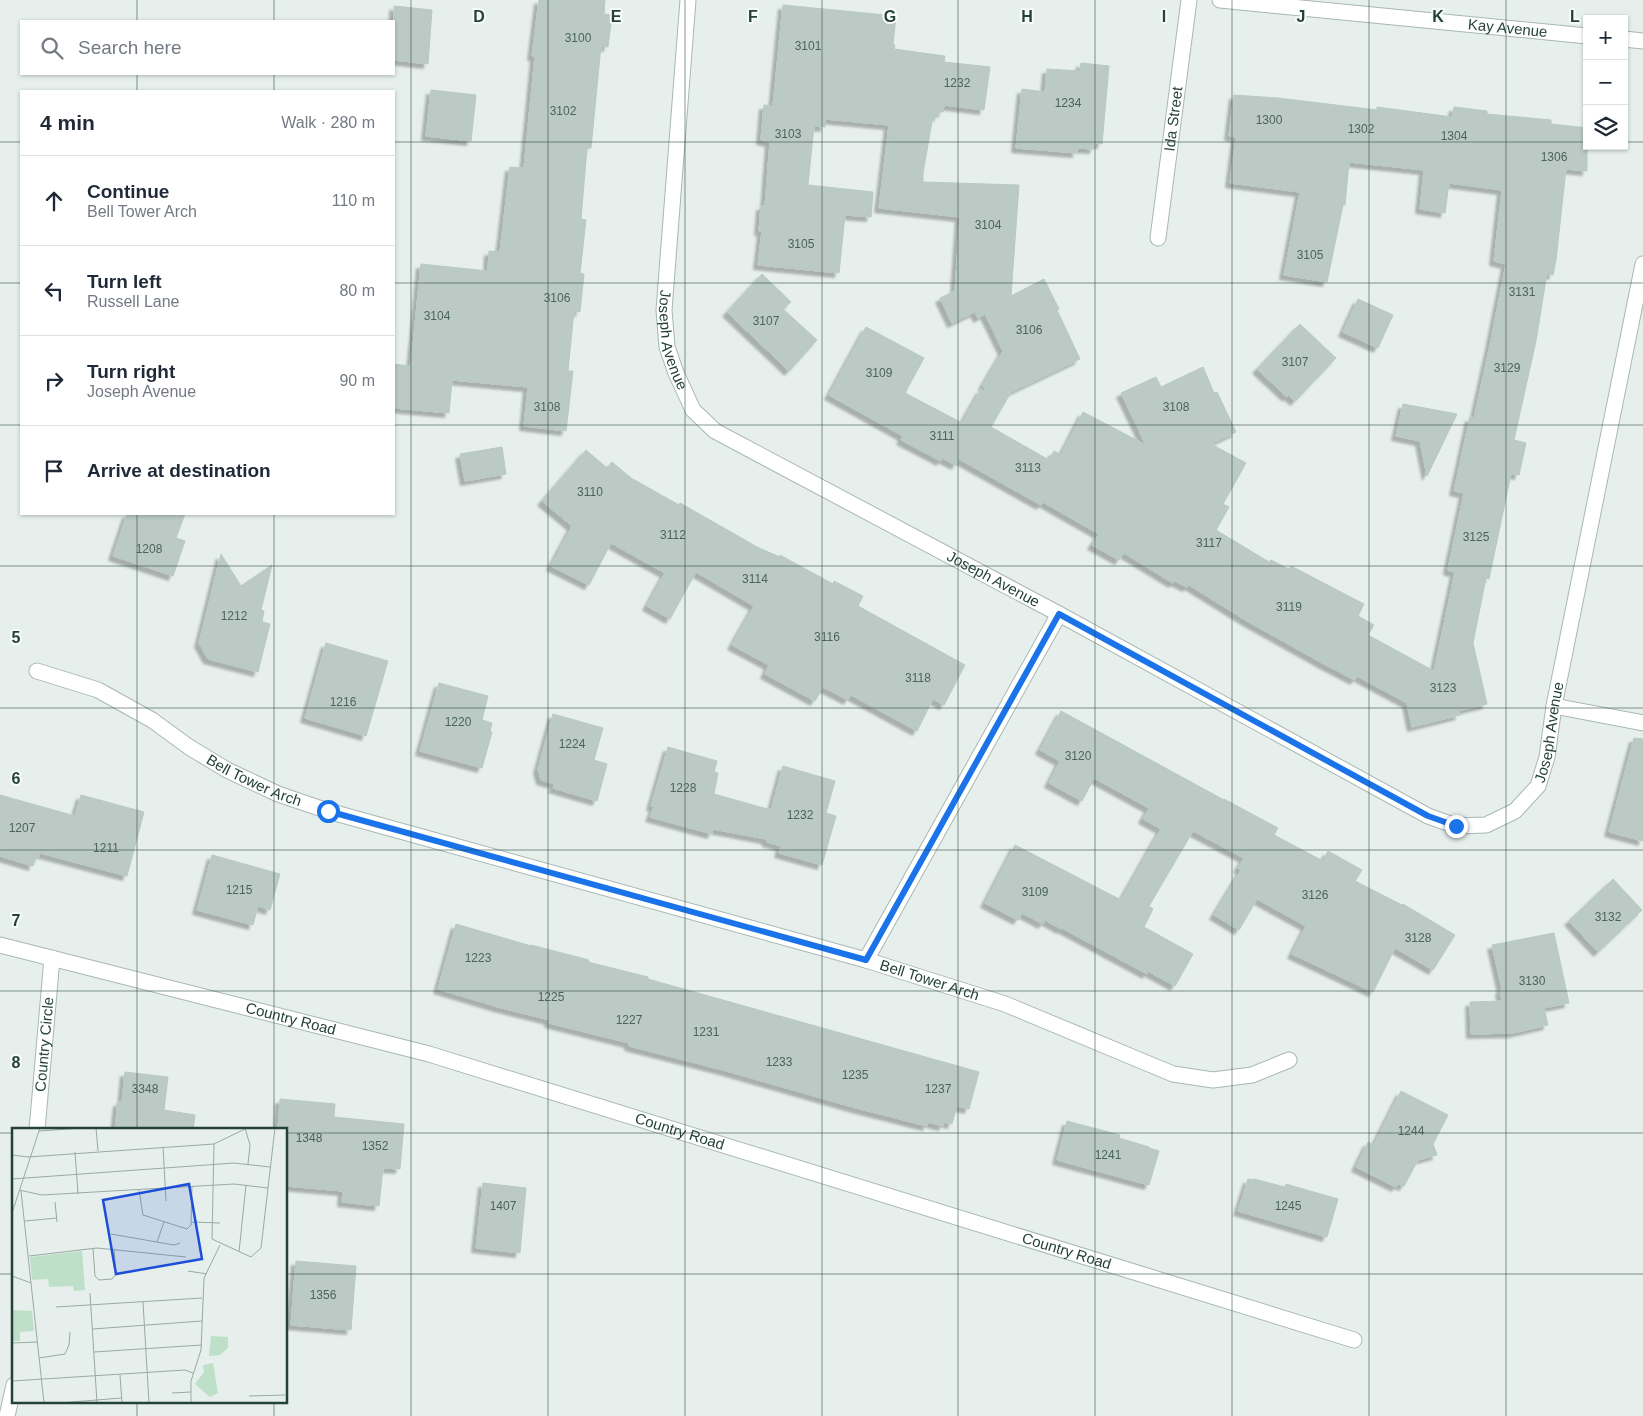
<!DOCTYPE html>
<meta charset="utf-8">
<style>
body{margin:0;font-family:Arial,sans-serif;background:#f6f6f7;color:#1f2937}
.controls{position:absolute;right:15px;top:15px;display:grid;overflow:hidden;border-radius:0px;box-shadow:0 1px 4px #0004}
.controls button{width:45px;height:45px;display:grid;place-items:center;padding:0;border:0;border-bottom:1px solid #e0e1e3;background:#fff;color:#1f2937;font:25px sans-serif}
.stop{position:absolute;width:15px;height:15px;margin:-11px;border:4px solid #1a73e8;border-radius:50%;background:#fff}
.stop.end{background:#1a73e8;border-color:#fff;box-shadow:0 1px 5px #0008}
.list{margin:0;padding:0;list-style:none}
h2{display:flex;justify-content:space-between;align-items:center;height:65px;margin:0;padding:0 20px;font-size:21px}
h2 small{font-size:16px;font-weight:400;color:#747a83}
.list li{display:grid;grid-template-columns:32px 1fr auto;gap:15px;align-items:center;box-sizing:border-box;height:90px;padding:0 20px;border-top:1px solid #e0e1e3}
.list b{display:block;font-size:19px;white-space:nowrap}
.list p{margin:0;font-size:16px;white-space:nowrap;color:#747a83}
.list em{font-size:16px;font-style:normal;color:#747a83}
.icon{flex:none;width:28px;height:28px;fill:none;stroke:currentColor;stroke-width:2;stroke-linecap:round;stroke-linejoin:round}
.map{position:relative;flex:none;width:1643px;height:1416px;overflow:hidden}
.search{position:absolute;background:#fff;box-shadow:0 1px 4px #0004;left:20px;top:20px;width:375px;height:55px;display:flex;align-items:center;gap:12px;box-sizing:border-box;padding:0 18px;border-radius:0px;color:#747a83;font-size:19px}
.panel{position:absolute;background:#fff;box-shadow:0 1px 4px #0004;left:20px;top:90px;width:375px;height:425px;border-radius:0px}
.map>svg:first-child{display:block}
.building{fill:#bbcac4;stroke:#b8c9c2;filter:url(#shadow)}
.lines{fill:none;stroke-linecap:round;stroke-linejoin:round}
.street-casing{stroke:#a8b8b2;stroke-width:17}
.street{stroke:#fff;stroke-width:15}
.route{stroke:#1a73e8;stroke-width:6}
.grid{fill:none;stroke:#24423a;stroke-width:1;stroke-opacity:0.55}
.labels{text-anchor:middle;stroke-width:4;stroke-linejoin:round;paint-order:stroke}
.number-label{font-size:12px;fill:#4a645c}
.street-label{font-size:15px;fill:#24423a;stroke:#f7fbf9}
.inset-road{fill:none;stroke:#98aaa4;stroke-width:1}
.view{fill:#1d4ed8;fill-opacity:0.15;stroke:#1d4ed8;stroke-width:2.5}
.inset-edge{fill:none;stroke:#24423a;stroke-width:2.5}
.grid-label{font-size:16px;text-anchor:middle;font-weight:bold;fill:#24423a;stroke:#f7fbf9;stroke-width:4;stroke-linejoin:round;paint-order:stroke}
</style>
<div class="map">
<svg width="1643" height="1416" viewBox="0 0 1643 1416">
<defs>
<filter id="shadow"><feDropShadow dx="-4.5" dy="4.5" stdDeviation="1" flood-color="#0004"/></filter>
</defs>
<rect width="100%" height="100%" fill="#e6efeb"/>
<!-- building -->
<path class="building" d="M 539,0 L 605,0 L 604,14 L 612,15 L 608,47 L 601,46 L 591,148 L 587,148 L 581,219 L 586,220 L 580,273 L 584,274 L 580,312 L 574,311 L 568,371 L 573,371 L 566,431 L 524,426 L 528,387 L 452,380 L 449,413 L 394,408 L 394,364 L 411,366 L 421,264 L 488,271 L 489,251 L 500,252 L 510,167 L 524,168 L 535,56 L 532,56 Z
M 783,5 L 896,16 L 893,45 L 895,45 L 894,49 L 945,56 L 944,62 L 990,67 L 984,110 L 944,105 L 943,112 L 939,112 L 938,117 L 933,116 L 923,173 L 923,182 L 1019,185 L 1011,296 L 1044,279 L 1059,309 L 1057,310 L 1080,359 L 1011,392 L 991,427 L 1049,460 L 1054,451 L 1061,455 L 1083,412 L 1146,445 L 1121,393 L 1156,377 L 1161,387 L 1203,367 L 1214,393 L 1217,392 L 1236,432 L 1211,444 L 1246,463 L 1223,504 L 1229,507 L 1216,530 L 1269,562 L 1271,560 L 1289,569 L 1291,566 L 1364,604 L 1358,616 L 1374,625 L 1368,635 L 1434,671 L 1455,572 L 1449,571 L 1448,569 L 1464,493 L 1454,491 L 1470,417 L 1474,418 L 1490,345 L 1506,264 L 1494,261 L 1502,190 L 1449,183 L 1445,213 L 1420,209 L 1424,170 L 1349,162 L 1345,205 L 1343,205 L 1327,282 L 1284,275 L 1300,192 L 1230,183 L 1236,137 L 1229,136 L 1234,95 L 1278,98 L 1377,110 L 1377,107 L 1452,117 L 1454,107 L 1487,111 L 1487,114 L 1551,120 L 1551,124 L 1587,128 L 1587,171 L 1566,169 L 1556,260 L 1553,275 L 1547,273 L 1536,341 L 1514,440 L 1526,443 L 1519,475 L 1511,474 L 1489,579 L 1486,578 L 1473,643 L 1487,704 L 1458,711 L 1460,715 L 1412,727 L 1407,703 L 1357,676 L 1355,680 L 1324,664 L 1247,621 L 1189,585 L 1187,587 L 1175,581 L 1173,583 L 1124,553 L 1119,560 L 1092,545 L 1099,534 L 1043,502 L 1041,505 L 959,459 L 956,465 L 942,458 L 941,461 L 901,440 L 903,436 L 829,395 L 866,327 L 924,358 L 905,393 L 962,423 L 981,389 L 986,392 L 983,385 L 1003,351 L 985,314 L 978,318 L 975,312 L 952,323 L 940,298 L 955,291 L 960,217 L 879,208 L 889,125 L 825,119 L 825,127 L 814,126 L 808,185 L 873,192 L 871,217 L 845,215 L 839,273 L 758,265 L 762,231 L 759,231 L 761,206 L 765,206 L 770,142 L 761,140 L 764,105 L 773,106 Z
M 394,6 L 432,10 L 428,64 L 394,60 Z
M 1081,63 L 1109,66 L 1102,144 L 1095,143 L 1094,149 L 1077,148 L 1077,153 L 1016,148 L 1022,89 L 1045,92 L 1047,69 L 1080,71 Z
M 431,90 L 476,95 L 471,141 L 426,136 Z
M 762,274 L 791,302 L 783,309 L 817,340 L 789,371 L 727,312 Z
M 1358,299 L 1393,315 L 1378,348 L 1343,332 Z
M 1300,324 L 1336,358 L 1295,401 L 1288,395 L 1287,397 L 1257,369 Z
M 1403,404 L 1457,414 L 1427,476 L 1420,441 L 1396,436 Z
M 502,447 L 506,474 L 465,481 L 460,454 Z
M 586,450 L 607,468 L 612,462 L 631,478 L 679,505 L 680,503 L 759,548 L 780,557 L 780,555 L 833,584 L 834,581 L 863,596 L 858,606 L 965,665 L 944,705 L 933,699 L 917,731 L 851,695 L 848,700 L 823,687 L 815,701 L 765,674 L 769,665 L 732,645 L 754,606 L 696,572 L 670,619 L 647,606 L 665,573 L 611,543 L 589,585 L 551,566 L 572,526 L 542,501 Z
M 127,514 L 185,514 L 176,538 L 185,541 L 173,576 L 113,556 Z
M 221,554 L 241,586 L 272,565 L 261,610 L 264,611 L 262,622 L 270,624 L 258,672 L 208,659 L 199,643 Z
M 326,643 L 388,661 L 366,736 L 305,718 Z
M 439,683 L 488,696 L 482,720 L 492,723 L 490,732 L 492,732 L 482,768 L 420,751 Z
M 1061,711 L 1224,800 L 1224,799 L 1278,828 L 1274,835 L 1323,861 L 1328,851 L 1362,870 L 1355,881 L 1402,905 L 1403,904 L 1455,935 L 1433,970 L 1395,948 L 1373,992 L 1292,954 L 1306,926 L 1257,899 L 1239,930 L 1214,915 L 1241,870 L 1238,868 L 1244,858 L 1193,831 L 1149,906 L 1153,909 L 1144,927 L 1193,954 L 1175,986 L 1148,971 L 1147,974 L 1062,928 L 1061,929 L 1045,920 L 1043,924 L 1022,913 L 1018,920 L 985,903 L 1015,845 L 1121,900 L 1161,829 L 1143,819 L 1149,808 L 1094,778 L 1082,801 L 1049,783 L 1060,761 L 1040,750 Z
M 553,714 L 603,728 L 594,760 L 607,764 L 597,801 L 553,788 L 555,784 L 541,780 L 538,769 Z
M 1634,738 L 1643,739 L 1643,841 L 1609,832 Z
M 668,747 L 717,761 L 714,772 L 718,773 L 714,794 L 771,810 L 783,766 L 835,781 L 826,813 L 836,816 L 822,865 L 779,853 L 781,846 L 767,842 L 766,839 L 713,829 L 712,834 L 650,817 L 654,807 L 651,806 Z
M 0,795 L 75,816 L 81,795 L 144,812 L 127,876 L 40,853 L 38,859 L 35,858 L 33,866 L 0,856 Z
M 212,855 L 280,874 L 270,910 L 258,906 L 253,925 L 197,910 Z
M 1613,879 L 1642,910 L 1598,952 L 1569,921 Z
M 456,924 L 531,946 L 531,945 L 589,960 L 588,962 L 648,977 L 648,979 L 979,1072 L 969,1109 L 957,1106 L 952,1124 L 944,1122 L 943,1126 L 928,1122 L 927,1126 L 856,1108 L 723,1070 L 629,1046 L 629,1043 L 549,1023 L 550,1020 L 498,1007 L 438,989 Z
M 1554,933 L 1569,1003 L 1544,1008 L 1548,1025 L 1513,1033 L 1471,1034 L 1470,1002 L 1502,1001 L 1500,990 L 1502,989 L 1492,945 Z
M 125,1072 L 168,1077 L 164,1110 L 195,1115 L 193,1130 L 115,1130 L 118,1102 L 122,1102 Z
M 1401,1091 L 1448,1115 L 1433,1144 L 1437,1155 L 1418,1160 L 1404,1186 L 1398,1184 L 1396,1187 L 1356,1167 L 1368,1142 L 1374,1145 Z
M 280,1099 L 335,1104 L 334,1117 L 404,1124 L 400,1169 L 383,1168 L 379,1206 L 342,1202 L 343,1191 L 286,1186 L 286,1130 L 278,1130 Z
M 1067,1121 L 1120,1135 L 1119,1138 L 1149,1147 L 1149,1148 L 1159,1151 L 1149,1185 L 1057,1160 Z
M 1248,1179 L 1254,1180 L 1254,1179 L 1285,1187 L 1286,1184 L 1338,1199 L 1327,1237 L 1238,1211 Z
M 483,1183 L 526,1188 L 520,1253 L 476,1248 Z
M 296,1261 L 356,1266 L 351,1330 L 291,1325 Z"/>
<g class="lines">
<defs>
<g id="street">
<path id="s1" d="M 688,0 L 664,310 L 667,347 L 676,373 L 693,410 L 715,431 L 1059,614 L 1428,816 L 1456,826 L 1486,825 L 1515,811 L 1538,786 L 1547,757 L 1554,706 L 1643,264"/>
<path id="s2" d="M 1220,0 L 1587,36"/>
<path d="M 1624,39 L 1643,41"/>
<path id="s3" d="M 1158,238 L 1189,0"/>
<path id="s4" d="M 37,671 L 98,690 L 152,720 L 189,747 L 227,770 L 278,794 L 328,811 L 866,960 L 1005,1004 L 1173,1074 L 1213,1080 L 1252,1075 L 1289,1060"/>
<path d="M 1554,706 L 1643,723"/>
<path id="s5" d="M 0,945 L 429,1054 L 1354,1340"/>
<path d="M 866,960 L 1059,614"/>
<path id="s6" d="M 37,1130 L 52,958"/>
<path d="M 7,1416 L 14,1385"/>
</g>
</defs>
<!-- street casing -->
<use href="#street" class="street-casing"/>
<!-- street -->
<use href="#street" class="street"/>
</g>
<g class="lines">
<!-- route -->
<path class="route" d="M 328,811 L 866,960 L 1059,614 L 1428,816 L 1456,826"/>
</g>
<!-- grid -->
<path class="grid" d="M 137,0 L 137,21M 274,0 L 274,21M 411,0 L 411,1416M 548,0 L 548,1416M 685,0 L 685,1416M 822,0 L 822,1416M 958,0 L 958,1416M 1095,0 L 1095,1416M 1232,0 L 1232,1416M 1369,0 L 1369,1416M 1506,0 L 1506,1416M 137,74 L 137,91M 274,74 L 274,91M 0,142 L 21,142M 394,142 L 1587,142M 1624,142 L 1643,142M 0,283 L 21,283M 394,283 L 1643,283M 0,425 L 21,425M 394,425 L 1643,425M 137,514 L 137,1130M 274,514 L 274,1130M 0,566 L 1643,566M 0,708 L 1643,708M 0,850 L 1643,850M 0,991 L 1643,991M 0,1133 L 14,1133M 286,1133 L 1643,1133M 0,1274 L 14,1274M 286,1274 L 1643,1274M 137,1402 L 137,1416M 274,1402 L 274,1416"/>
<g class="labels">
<!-- number labels -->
<g class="number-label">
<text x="578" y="42">3100</text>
<text x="808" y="50">3101</text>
<text x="957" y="87">1232</text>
<text x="1068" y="107">1234</text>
<text x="563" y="115">3102</text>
<text x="1269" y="124">1300</text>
<text x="1361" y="133">1302</text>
<text x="788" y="138">3103</text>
<text x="1454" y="140">1304</text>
<text x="1554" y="161">1306</text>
<text x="988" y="229">3104</text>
<text x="801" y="248">3105</text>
<text x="1310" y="259">3105</text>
<text x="1522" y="296">3131</text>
<text x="557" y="302">3106</text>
<text x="437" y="320">3104</text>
<text x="766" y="325">3107</text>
<text x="1029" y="334">3106</text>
<text x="1295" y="366">3107</text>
<text x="1507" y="372">3129</text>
<text x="879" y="377">3109</text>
<text x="547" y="411">3108</text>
<text x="1176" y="411">3108</text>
<text x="942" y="440">3111</text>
<text x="1028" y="472">3113</text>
<text x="590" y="496">3110</text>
<text x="673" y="539">3112</text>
<text x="1476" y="541">3125</text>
<text x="1209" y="547">3117</text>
<text x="149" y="553">1208</text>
<text x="755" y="583">3114</text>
<text x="1289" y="611">3119</text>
<text x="234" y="620">1212</text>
<text x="827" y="641">3116</text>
<text x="918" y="682">3118</text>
<text x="1443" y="692">3123</text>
<text x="343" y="706">1216</text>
<text x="458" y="726">1220</text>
<text x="572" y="748">1224</text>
<text x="1078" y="760">3120</text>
<text x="683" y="792">1228</text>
<text x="800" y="819">1232</text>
<text x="22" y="832">1207</text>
<text x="106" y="852">1211</text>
<text x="239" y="894">1215</text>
<text x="1035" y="896">3109</text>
<text x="1315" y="899">3126</text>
<text x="1608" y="921">3132</text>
<text x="1418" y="942">3128</text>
<text x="478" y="962">1223</text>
<text x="1532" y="985">3130</text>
<text x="551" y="1001">1225</text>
<text x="629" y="1024">1227</text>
<text x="706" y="1036">1231</text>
<text x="779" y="1066">1233</text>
<text x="855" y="1079">1235</text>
<text x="145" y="1093">3348</text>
<text x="938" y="1093">1237</text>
<text x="1411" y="1135">1244</text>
<text x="309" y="1142">1348</text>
<text x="375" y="1150">1352</text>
<text x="1108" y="1159">1241</text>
<text x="503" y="1210">1407</text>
<text x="1288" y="1210">1245</text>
<text x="323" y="1299">1356</text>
</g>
<!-- street labels -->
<g class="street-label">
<text dy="5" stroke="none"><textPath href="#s2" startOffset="289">Kay Avenue</textPath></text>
<text dy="5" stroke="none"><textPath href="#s3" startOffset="120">Ida Street</textPath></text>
<text dy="5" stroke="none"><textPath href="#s1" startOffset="342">Joseph Avenue</textPath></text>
<text dy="5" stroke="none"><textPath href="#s1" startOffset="762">Joseph Avenue</textPath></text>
<text dy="5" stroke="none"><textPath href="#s1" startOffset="1438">Joseph Avenue</textPath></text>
<text dy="5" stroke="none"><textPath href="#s4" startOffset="245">Bell Tower Arch</textPath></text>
<text dy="5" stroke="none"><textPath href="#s4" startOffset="950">Bell Tower Arch</textPath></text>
<text dy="5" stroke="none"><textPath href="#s5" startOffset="300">Country Road</textPath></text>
<text dy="5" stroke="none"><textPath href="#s6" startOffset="86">Country Circle</textPath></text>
<text dy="5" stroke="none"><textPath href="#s5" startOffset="705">Country Road</textPath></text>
<text dy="5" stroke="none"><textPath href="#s5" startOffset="1110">Country Road</textPath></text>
</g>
</g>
<!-- overview -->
<g transform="translate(12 1128)">
<rect width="275" height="275" fill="#e6efeb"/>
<path d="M 199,208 L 216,209 L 216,220 L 208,227 L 197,228 ZM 201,235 L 206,265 L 198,269 L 183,256 L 192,244 L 191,237 Z" fill="#bfe0c8"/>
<path d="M 70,123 L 73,162 L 62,163 L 61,158 L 37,159 L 36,151 L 20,152 L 18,129 ZM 0,182 L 20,183 L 22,203 L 8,204 L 8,213 L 0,213 Z" fill="#bfe0c8"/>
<path class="inset-road" d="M 84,0 L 86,23M 233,0 L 238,17 L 236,36M 27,3 L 71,0M 202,16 L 200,111 L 239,129 L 249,120 L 263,0M 151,19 L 154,73M 63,24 L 66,66M 0,27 L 16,29 L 202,16 L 233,1M 0,51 L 222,35 L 258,39M 7,62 L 30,67 L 222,56 L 256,60M 127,62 L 131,87 L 175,101 L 179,97 L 180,58M 9,63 L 32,275M 43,74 L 45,94M 0,85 L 28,0M 13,93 L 45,90M 179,94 L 208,95M 99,106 L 162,117 L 168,115M 145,114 L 152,94M 81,121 L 83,148 L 87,152 L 100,151 L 104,146 L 102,121M 227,124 L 234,57M 17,128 L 85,120 L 174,129M 176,143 L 195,146M 0,148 L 19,155M 78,165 L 85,275M 131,174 L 137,275M 44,179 L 190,170M 81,201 L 190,193M 0,215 L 25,214M 82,224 L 190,217M 27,230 L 53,226 L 57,217 L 58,204M 108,247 L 110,275M 0,253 L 173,242 L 181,245M 160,265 L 179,264M 237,268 L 273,267M 48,275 L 109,270M 179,275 L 179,253 L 189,222 L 192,150 L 208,117"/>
<path class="view" d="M 177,56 L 190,131 L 104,146 L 91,72 Z"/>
<rect width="275" height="275" class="inset-edge"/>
</g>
<g class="grid-label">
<text x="479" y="22">D</text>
<text x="616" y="22">E</text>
<text x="753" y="22">F</text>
<text x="890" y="22">G</text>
<text x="1027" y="22">H</text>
<text x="1164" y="22">I</text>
<text x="1301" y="22">J</text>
<text x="1438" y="22">K</text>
<text x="1575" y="22">L</text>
<text x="16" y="643">5</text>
<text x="16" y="784">6</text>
<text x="16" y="926">7</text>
<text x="16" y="1068">8</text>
</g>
</svg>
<div class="controls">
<button>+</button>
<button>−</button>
<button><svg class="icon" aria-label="layers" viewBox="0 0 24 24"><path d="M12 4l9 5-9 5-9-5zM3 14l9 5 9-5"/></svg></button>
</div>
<div class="stop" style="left:328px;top:811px"></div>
<div class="stop end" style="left:1456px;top:826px"></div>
<div class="search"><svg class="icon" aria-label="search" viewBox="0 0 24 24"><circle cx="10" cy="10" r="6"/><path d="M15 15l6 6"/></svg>Search here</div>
<section class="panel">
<h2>4 min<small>Walk · 280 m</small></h2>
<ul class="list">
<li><svg class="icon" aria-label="ahead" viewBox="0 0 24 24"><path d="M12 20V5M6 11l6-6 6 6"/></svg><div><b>Continue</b><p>Bell Tower Arch</p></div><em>110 m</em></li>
<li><svg class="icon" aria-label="left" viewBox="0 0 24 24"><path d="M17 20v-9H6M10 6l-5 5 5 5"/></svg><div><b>Turn left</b><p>Russell Lane</p></div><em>80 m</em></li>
<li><svg class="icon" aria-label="right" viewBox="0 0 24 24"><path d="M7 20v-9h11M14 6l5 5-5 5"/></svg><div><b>Turn right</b><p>Joseph Avenue</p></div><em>90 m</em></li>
<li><svg class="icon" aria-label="arrive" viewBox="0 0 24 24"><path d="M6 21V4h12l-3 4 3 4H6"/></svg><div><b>Arrive at destination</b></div></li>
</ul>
</section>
</div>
